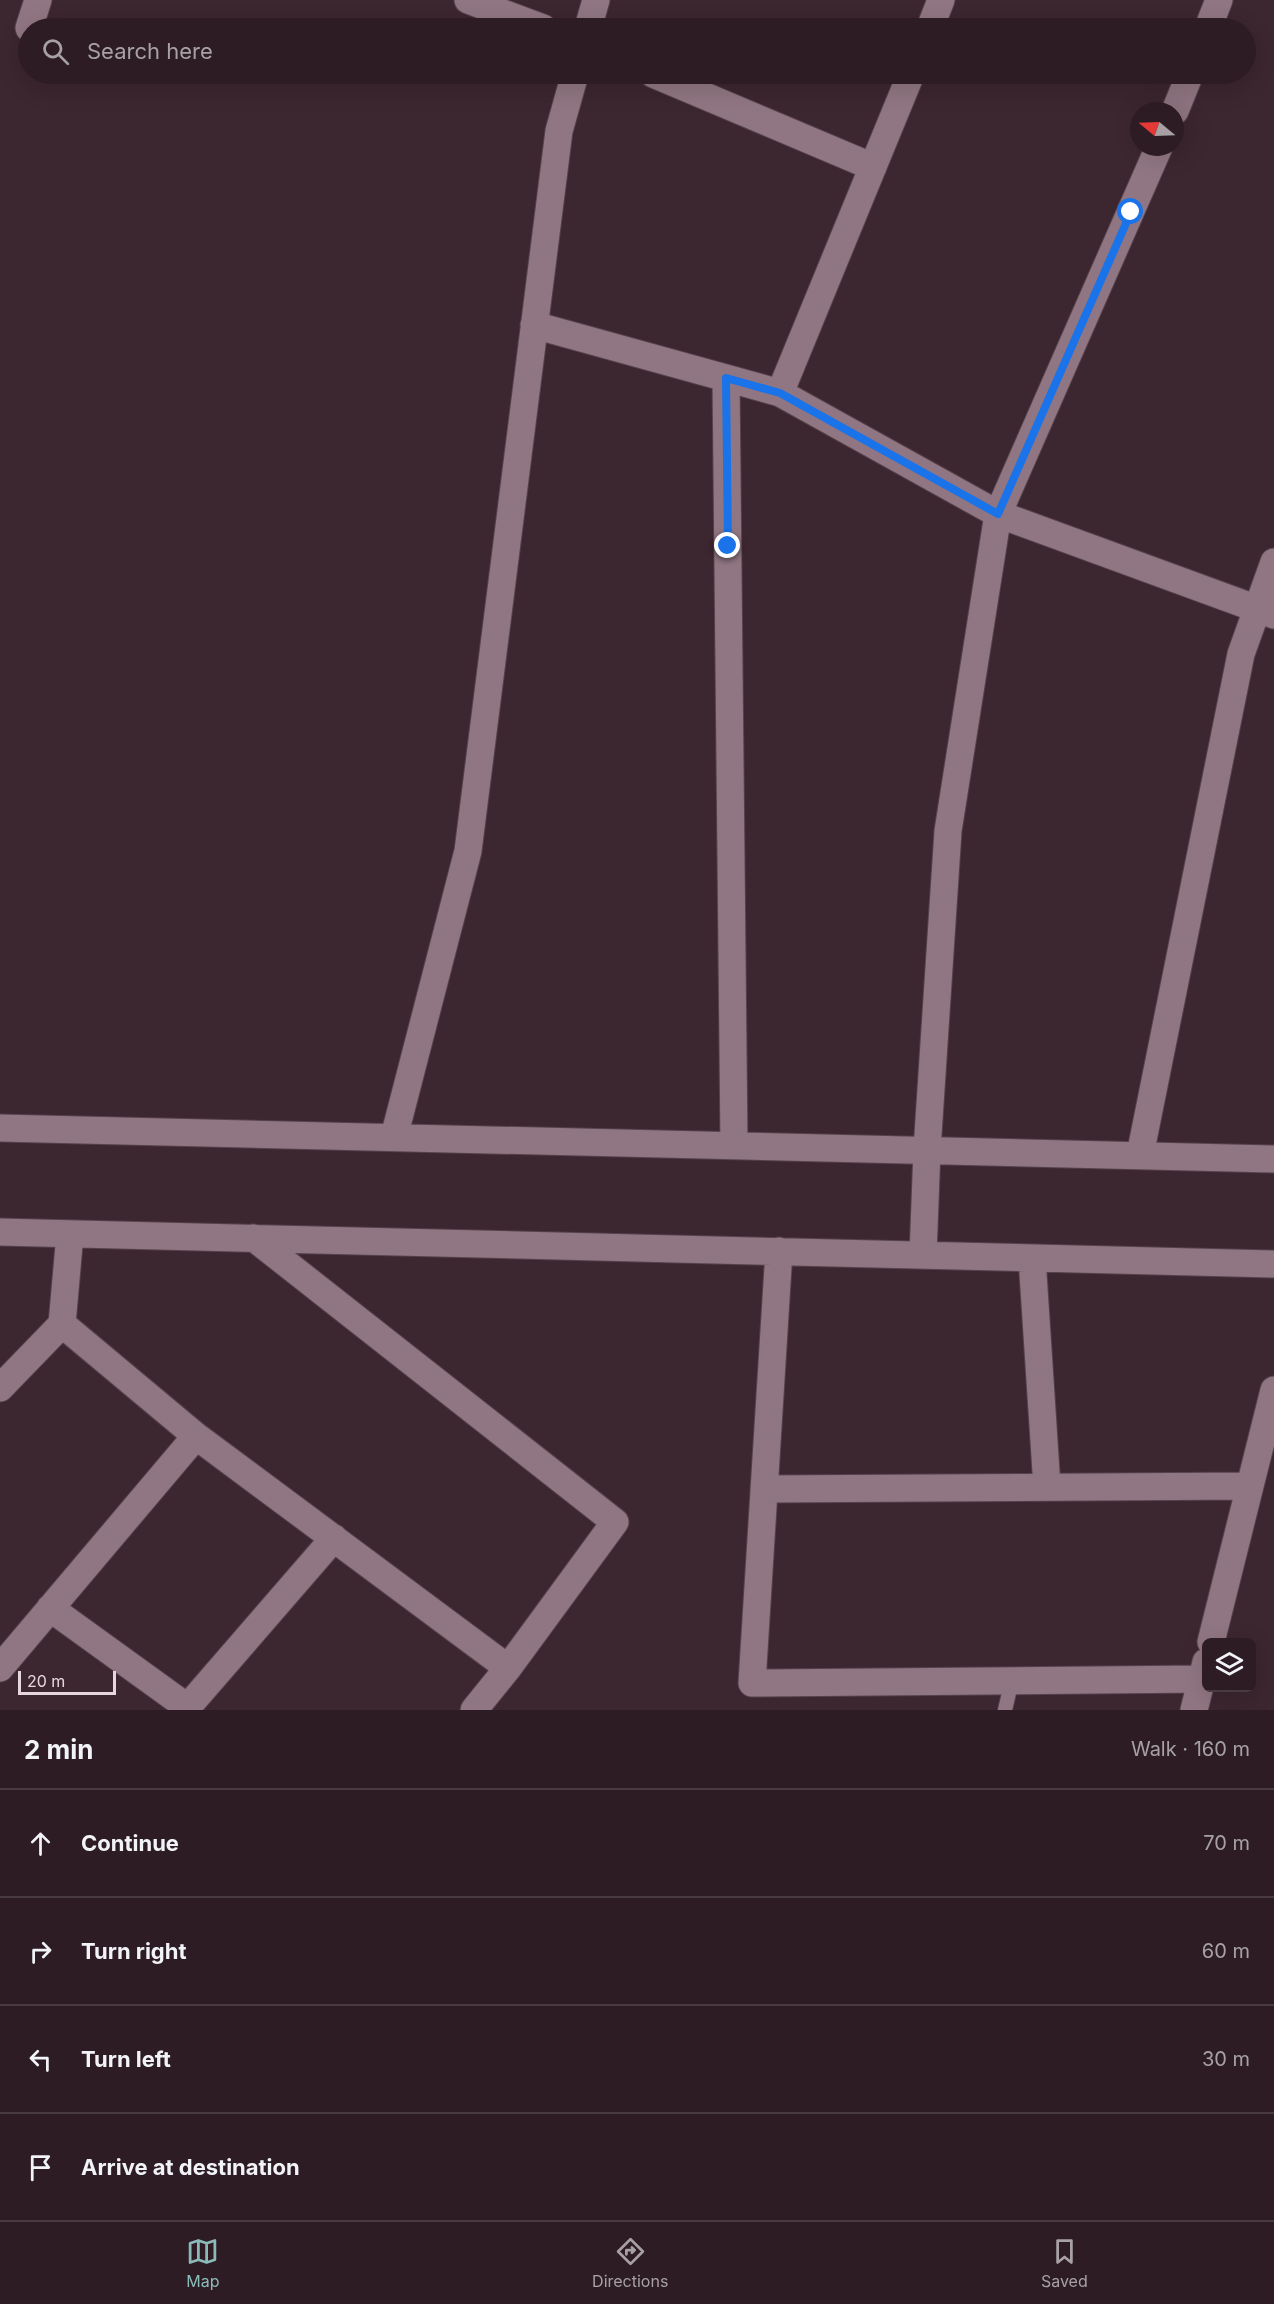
<!DOCTYPE html>
<meta charset="utf-8">
<style>
body{margin:0;font-family:Inter,sans-serif;background:#35252c;color:#f1f3f6}
.controls{position:absolute;right:18px;bottom:18px;display:grid;overflow:hidden;border-radius:9px;box-shadow:0 6px 24px #0002}
.controls button{width:54px;height:54px;display:grid;place-items:center;padding:0;border:0;border-bottom:2px solid #483a41;background:#2d1c24;color:#f1f3f6;font:30px sans-serif}
.compass{position:absolute;left:1130px;top:102px;width:54px;height:54px;border-radius:50%;background:#2d1c24;box-shadow:0 6px 24px #0002;rotate:289deg}
.scale{position:absolute;left:18px;bottom:15px;width:98px;box-sizing:border-box;padding-left:6px;border:3px solid #e6d7de;border-top:0;font-size:16px;line-height:21px;white-space:nowrap;color:#e6d7de;-webkit-text-stroke:4px #3c2630;paint-order:stroke}
.stop{position:absolute;width:18px;height:18px;margin:-14px;border:4px solid #1a73e8;border-radius:50%;background:#fff}
.stop.end{background:#1a73e8;border-color:#fff;box-shadow:0 2px 6px #0008}
.list{margin:0;padding:0;list-style:none}
h2{display:flex;justify-content:space-between;align-items:center;height:78px;margin:0;padding:0 24px;font-size:26px}
h2 small{font-size:20px;font-weight:400;color:#a7a1a6}
.list li{display:grid;grid-template-columns:39px 1fr auto;gap:18px;align-items:center;box-sizing:border-box;height:108px;padding:0 24px;border-top:2px solid #483a41}
.list b{display:block;font-size:22px;white-space:nowrap}
.list em{font-size:20px;font-style:normal;color:#a7a1a6}
.icon{flex:none;width:33px;height:33px;fill:none;stroke:currentColor;stroke-width:2;stroke-linecap:round;stroke-linejoin:round}
.map{position:relative;flex:none;width:1274px;height:1710px;overflow:hidden}
.search{position:absolute;background:#2d1c24;box-shadow:0 6px 24px #0002;left:18px;right:18px;top:18px;height:66px;display:flex;align-items:center;gap:15px;box-sizing:border-box;padding:0 21px;border-radius:33px;color:#a7a1a6;font-size:22px}
.sheet{height:510px;background:#2d1c24}
nav{display:flex;justify-content:space-around;align-items:center;box-sizing:border-box;height:84px;border-top:2px solid #483a41;background:#2d1c24;font-size:16px;color:#a7a1a6}
nav a{display:grid;justify-items:center;gap:3px}
nav .on{color:#8bbbb9}
.map>svg:first-child{display:block}
.lines{fill:none;stroke-linecap:round;stroke-linejoin:round}
.lane-casing{stroke:#55424b;stroke-width:16}
.street-casing{stroke:#55424b;stroke-width:29}
.lane{stroke:#907682;stroke-width:14}
.street{stroke:#907682;stroke-width:27}
.route{stroke:#1a73e8;stroke-width:8}
</style>
<div class="map">
<svg width="1274" height="1710" viewBox="0 0 1274 1710">
<rect width="100%" height="100%" fill="#3c2630"/>
<g class="lines">
<defs>
<path id="lane" d="M 1005,1710 L 1012,1680"/>
<path id="street" d="M 468,0 L 543,28
M 29,28 L 38,0
M 588,28 L 596,0
M 930,28 L 941,0
M 1208,28 L 1219,0
M 653,74 L 873,167
M 1175,111 L 1190,74
M 534,325 L 780,393 L 998,514 L 1274,615
M 726,378 L 734,1145
M 780,393 L 911,74
M 0,1128 L 1274,1159
M 394,1137 L 468,851 L 559,131 L 575,74
M 1140,1155 L 1241,654 L 1274,562
M 0,1232 L 1274,1264
M 254,1238 L 615,1522 L 508,1668 L 474,1710
M 779,1251 L 752,1683 L 1202,1679
M 923,1255 L 927,1150 L 948,831 L 998,514 L 1159,147
M 1032,1258 L 1047,1487
M 62,1324 L 196,1436 L 508,1668
M 0,1388 L 62,1324 L 70,1234
M 764,1489 L 1250,1486
M 50,1608 L 187,1707
M 1211,1642 L 1274,1390
M 0,1668 L 196,1436
M 185,1710 L 334,1538
M 1194,1710 L 1206,1662"/>
</defs>
<!-- lane casing -->
<use href="#lane" class="lane-casing"/>
<!-- street casing -->
<use href="#street" class="street-casing"/>
<!-- lane -->
<use href="#lane" class="lane"/>
<!-- street -->
<use href="#street" class="street"/>
</g>
<g class="lines">
<!-- route -->
<path class="route" d="M 728,546 L 726,378 L 780,393 L 998,514 L 1131,212"/>
</g>
</svg>
<div class="controls">
<button><svg class="icon" aria-label="layers" viewBox="0 0 24 24"><path d="M12 4l9 5-9 5-9-5zM3 14l9 5 9-5"/></svg></button>
</div>
<svg class="compass" viewBox="-18 -18 36 36"><path d="M0-13l5 13h-10z" fill="#e53935"/><path d="M0 13l5-13h-10z" fill="#a7a1a6"/></svg>
<div class="scale">20 m</div>
<div class="stop" style="left:1131px;top:212px"></div>
<div class="stop end" style="left:728px;top:546px"></div>
<div class="search"><svg class="icon" aria-label="search" viewBox="0 0 24 24"><circle cx="10" cy="10" r="6"/><path d="M15 15l6 6"/></svg>Search here</div>
</div>
<section class="sheet">
<h2>2 min<small>Walk · 160 m</small></h2>
<ul class="list">
<li><svg class="icon" aria-label="ahead" viewBox="0 0 24 24"><path d="M12 20V5M6 11l6-6 6 6"/></svg><div><b>Continue</b></div><em>70 m</em></li>
<li><svg class="icon" aria-label="right" viewBox="0 0 24 24"><path d="M7 20v-9h11M14 6l5 5-5 5"/></svg><div><b>Turn right</b></div><em>60 m</em></li>
<li><svg class="icon" aria-label="left" viewBox="0 0 24 24"><path d="M17 20v-9H6M10 6l-5 5 5 5"/></svg><div><b>Turn left</b></div><em>30 m</em></li>
<li><svg class="icon" aria-label="arrive" viewBox="0 0 24 24"><path d="M6 21V4h12l-3 4 3 4H6"/></svg><div><b>Arrive at destination</b></div></li>
</ul>
</section>
<nav>
<a class="on"><svg class="icon" aria-label="map" viewBox="0 0 24 24"><path d="M3 6l6-2 6 2 6-2v14l-6 2-6-2-6 2zM9 4v14M15 6v14"/></svg>Map</a>
<a><svg class="icon" aria-label="directions" viewBox="0 0 24 24"><path d="M12 3l9 9-9 9-9-9zM9 14v-3h6M13 9l2 2-2 2"/></svg>Directions</a>
<a><svg class="icon" aria-label="saved" viewBox="0 0 24 24"><path d="M7 4h10v16l-5-4-5 4z"/></svg>Saved</a>
</nav>
